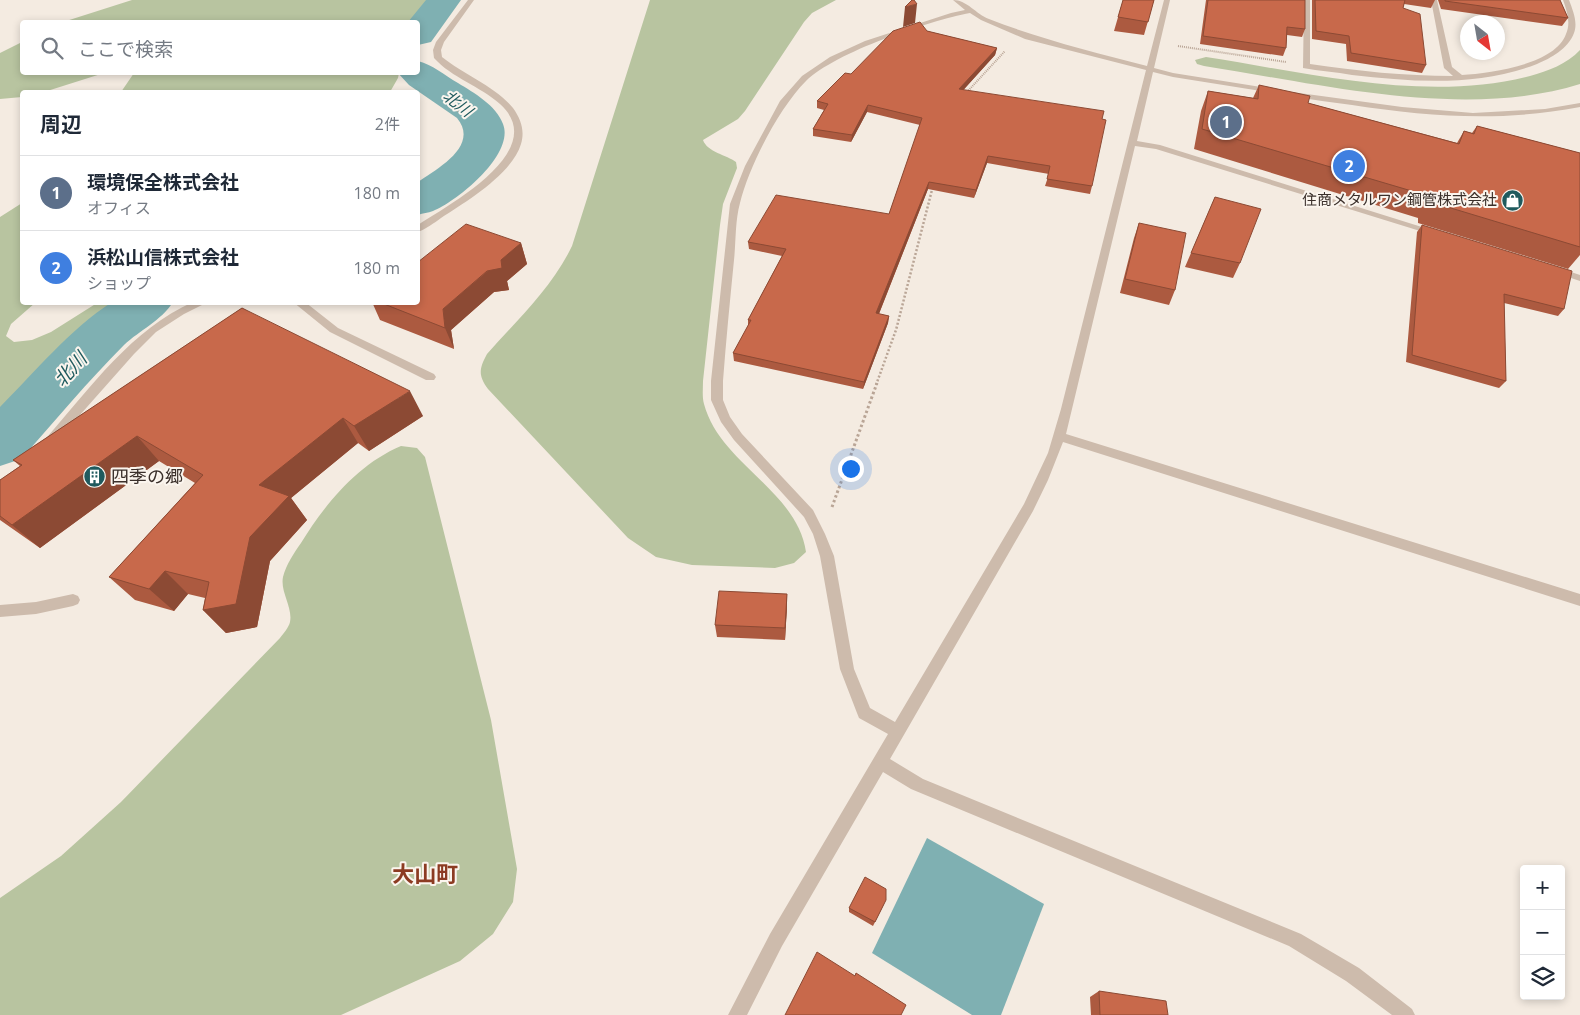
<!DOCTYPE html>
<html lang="ja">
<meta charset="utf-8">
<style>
body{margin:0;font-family:"Open Sans","Noto Sans JP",sans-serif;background:#f2f2f3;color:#1f2937}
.controls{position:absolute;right:15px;bottom:15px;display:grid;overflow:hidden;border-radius:5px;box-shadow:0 2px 8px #0003}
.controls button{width:45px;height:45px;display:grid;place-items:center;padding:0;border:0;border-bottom:1px solid #e0e1e3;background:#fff;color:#1f2937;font:25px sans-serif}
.compass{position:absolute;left:1460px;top:15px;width:45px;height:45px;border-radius:50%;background:#fff;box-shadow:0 2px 8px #0003;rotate:149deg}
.you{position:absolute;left:850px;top:468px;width:18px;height:18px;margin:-12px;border:4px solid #fff;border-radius:50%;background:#1a73e8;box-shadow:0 0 0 8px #1a73e833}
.badge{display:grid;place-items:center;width:32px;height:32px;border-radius:50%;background:#ea580c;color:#fff;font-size:16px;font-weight:700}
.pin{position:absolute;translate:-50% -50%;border:2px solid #fff;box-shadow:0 1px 5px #0006}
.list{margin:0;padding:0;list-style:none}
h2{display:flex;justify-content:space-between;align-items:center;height:65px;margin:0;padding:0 20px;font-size:21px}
h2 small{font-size:16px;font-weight:400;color:#747a83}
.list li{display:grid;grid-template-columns:32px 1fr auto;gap:15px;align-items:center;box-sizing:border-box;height:75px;padding:0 20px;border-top:1px solid #e0e1e3}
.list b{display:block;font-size:19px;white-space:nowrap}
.list p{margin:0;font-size:16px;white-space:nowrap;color:#747a83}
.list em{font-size:16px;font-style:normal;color:#747a83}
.icon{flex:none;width:28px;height:28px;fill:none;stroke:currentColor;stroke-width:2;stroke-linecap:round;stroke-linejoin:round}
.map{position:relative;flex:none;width:1580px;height:1015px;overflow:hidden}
.search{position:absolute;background:#fff;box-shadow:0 2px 8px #0003;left:20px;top:20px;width:400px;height:55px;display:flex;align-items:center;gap:12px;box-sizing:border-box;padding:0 18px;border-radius:5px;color:#747a83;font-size:19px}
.panel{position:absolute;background:#fff;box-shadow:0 2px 8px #0003;left:20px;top:90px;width:400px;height:215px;border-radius:5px}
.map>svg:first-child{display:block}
.green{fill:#b8c4a0}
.water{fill:#7fb0b2}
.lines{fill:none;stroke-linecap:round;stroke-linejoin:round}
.river{fill:#7fb0b2;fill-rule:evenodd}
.path-far2{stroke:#b9a596;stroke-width:2;stroke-dasharray:1 1;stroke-linecap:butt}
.path-far1{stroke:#b9a596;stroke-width:2.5;stroke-dasharray:2 2;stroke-linecap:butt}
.path{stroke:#b9a596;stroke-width:3;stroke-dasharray:2.5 2.5;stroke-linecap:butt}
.minor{fill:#cdbbac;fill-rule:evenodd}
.wall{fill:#ac5a40}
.shaded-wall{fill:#8c4a34}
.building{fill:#c8694b;stroke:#8c4a34}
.labels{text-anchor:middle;stroke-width:4;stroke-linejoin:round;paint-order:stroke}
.far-poi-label{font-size:15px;fill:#3b302b;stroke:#fbf5ee;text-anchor:end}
.far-water-label{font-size:16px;font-style:italic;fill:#1f5a5e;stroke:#fbf5ee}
.poi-label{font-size:18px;fill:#3b302b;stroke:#fbf5ee;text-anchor:start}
.water-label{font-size:19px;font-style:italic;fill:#1f5a5e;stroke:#fbf5ee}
.near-neighbourhood-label{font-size:22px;font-weight:bold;fill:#8c3b22;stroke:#fbf5ee}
</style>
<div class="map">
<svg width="1580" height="1015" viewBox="0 0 1580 1015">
<rect width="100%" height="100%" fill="#f4ebe1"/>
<!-- green -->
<path class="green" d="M 132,0 L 437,0 L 418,25 L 418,22 L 63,22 Z
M 650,0 L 836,0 L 812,13 L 804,22 L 745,111 L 738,119 L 703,140 C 707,152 727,155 736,162 L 737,168 L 723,204 L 720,225 L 703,381 C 703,388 702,397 704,404 C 720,464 797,490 806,552 L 794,563 L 775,568 L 692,565 L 656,557 L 628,538 L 488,389 C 478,375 479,369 487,354 C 517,320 552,288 572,246 Z
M 22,42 L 22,72 L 104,73 L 44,92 L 22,92 L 22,97 L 0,99 L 0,53 Z
M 1580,50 L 1580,84 C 1464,120 1321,84 1204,66 L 1197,64 L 1195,60 L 1206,57 C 1309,73 1427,103 1530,76 C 1548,71 1567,64 1580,50 Z
M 134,73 L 134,72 L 399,73 L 398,78 L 390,92 L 121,92 Z
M 22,203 L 22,302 L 35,303 L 11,324 L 6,336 L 14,342 L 32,340 L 51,332 L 97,303 L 135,303 L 106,322 L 82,345 L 0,431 L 0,217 Z
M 401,446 L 417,448 L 425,457 L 491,720 L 517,869 L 513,902 L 493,934 L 460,961 L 341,1015 L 0,1015 L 0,898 L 61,856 L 121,802 L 280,638 C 283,634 289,627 290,622 C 293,607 280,592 283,577 C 286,565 294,553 301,543 C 325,504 358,464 401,446 Z"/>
<!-- water -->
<path class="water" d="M 927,838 L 1044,904 L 1001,1015 L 972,1015 L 872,953 Z"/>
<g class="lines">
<!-- river -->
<path class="river" d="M 426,0 L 461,0 L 431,42 L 418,45 L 418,22 L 408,22 Z
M 418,61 C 433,65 444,75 458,83 C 474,93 496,105 503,124 C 515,154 458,201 433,211 C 428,213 423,213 418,215 L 418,182 C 437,169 480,146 457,118 L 409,85 L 397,72 L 418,72 Z
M 112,302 L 173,302 C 161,321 140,330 124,345 C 88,381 55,421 21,459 L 0,466 L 0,407 C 35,372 69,330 112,302 Z"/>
<!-- path-far2 -->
<path class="path-far2" d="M 1178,46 L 1286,62
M 967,92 L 1005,51
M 457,111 L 470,106"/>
<!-- path-far1 -->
<path class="path-far1" d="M 876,385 L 896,330 L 933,186"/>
<!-- path -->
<path class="path" d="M 832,507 L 877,383"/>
<!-- minor -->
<path class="minor" d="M 468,0 L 474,0 L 444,42 L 441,50 L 442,57 C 464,75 495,86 513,108 C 521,119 525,131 521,144 C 512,174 466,202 441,218 C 434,223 426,229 418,232 L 418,225 C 450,204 551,150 500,104 C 480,86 452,78 434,58 L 433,50 L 436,42 Z
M 953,0 C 967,0 976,14 989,19 C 1040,39 1094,52 1147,66 L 1164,0 L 1170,0 L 1154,68 L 1173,73 L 1273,89 L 1277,91 L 1273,93 L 1173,77 L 1153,72 L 1137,141 L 1160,145 L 1441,233 L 1439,235 L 1433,235 L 1156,149 L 1135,146 L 1066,434 L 1580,594 L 1580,606 L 1063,442 L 1048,480 L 1033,511 L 890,759 L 923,779 L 1301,934 L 1359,968 L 1412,1009 L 1415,1015 L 1392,1015 L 1346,981 L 1289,946 L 911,789 L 883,772 L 782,946 L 747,1015 L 728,1015 L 770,934 L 888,734 L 859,718 L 857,713 L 840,669 L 820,556 L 813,534 L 804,517 L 734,440 L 721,422 L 711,400 L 711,381 L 730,204 L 745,166 L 780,101 L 802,76 L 830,57 L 865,41 L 951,13 L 965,10 ZM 970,13 L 981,20 L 1025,39 L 1146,70 L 1061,409 L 1048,453 L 1024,504 L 895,722 L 870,708 L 854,669 L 834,556 L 825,534 L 813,510 L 742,434 L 730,417 L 723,400 L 723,381 C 726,341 730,300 734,260 C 736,242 735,221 740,203 C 749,166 779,108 806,81 C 836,52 928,21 970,13 Z
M 1304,0 L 1310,0 L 1310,64 C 1357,71 1405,76 1453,76 L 1444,68 L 1431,0 L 1437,0 L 1452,67 L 1462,75 C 1490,73 1555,65 1566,34 C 1571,23 1567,11 1563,0 L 1569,0 C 1573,11 1578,22 1574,33 C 1568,49 1551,58 1537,64 C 1478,87 1414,82 1352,75 C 1336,72 1319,71 1303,68 Z
M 1292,92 L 1402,107 L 1473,113 L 1545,109 L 1580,103 L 1580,107 C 1502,122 1430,117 1352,105 C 1332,102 1312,100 1292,96 Z
M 1556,267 L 1580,275 L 1580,281 L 1553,272 L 1553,268 Z
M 193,302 L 208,302 L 184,314 L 156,332 L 134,354 L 56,442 L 48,442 L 46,439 L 48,436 C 91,387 132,329 193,302 Z
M 293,302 L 305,302 L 338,328 L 434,374 L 436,377 L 434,380 L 426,380 L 330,332 Z
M 73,594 L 78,596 L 80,600 L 78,604 L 73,606 L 36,614 L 0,617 L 0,605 L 36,602 Z"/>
</g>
<!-- wall -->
<path class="wall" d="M 1123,0 L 1154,0 L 1144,35 L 1114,31 Z
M 1206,0 L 1305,0 L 1305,29 L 1302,37 L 1287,35 L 1286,48 L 1283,56 L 1200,44 Z
M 1312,0 L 1435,0 L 1431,8 L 1404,4 L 1403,8 L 1426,65 L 1422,73 L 1347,61 L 1346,44 L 1312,39 Z
M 1438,0 L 1560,0 L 1568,18 L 1562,26 L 1441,9 Z
M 927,31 L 997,48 L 995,55 L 963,90 L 1092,186 L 1090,194 L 1045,186 L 1049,174 L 987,163 L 974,198 L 928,189 L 879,314 L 889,316 L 888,323 L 863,389 L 734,361 L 733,353 L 748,326 L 748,320 L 782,256 L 749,249 L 748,242 L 889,214 L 920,125 L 867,112 L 851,142 L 813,136 L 813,129 L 824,110 L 817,108 L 817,101 L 851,74 Z
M 1259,85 L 1308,103 L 1457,143 L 1464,131 L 1472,133 L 1477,126 L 1580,153 L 1580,255 L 1568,269 L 1418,223 L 1418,218 L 1194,149 L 1201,111 L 1208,91 L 1253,98 Z
M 1215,197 L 1240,263 L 1233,278 L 1185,267 Z
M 1139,223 L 1175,290 L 1169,305 L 1120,293 L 1134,238 Z
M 1422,225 L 1564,309 L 1558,316 L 1504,303 L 1506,381 L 1499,388 L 1406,362 L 1417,232 Z
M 521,243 L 527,264 L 507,281 L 509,290 L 494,292 L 451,330 L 454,349 L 380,320 L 372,302 L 418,302 Z
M 242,308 L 423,416 L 369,451 L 358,443 L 291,498 L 307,520 L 270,561 L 257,627 L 226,633 L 203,610 L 205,598 L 188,594 L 174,611 L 135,600 L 109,577 L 195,483 L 159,461 L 40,548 L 0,520 L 0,480 L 20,466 L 13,460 Z
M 787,594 L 787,606 L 785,640 L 717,637 L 715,625 Z
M 884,904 L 873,926 L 849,912 L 849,908 Z
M 1099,991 L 1168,1015 L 1091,1015 L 1090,997 Z"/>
<!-- shaded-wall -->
<path class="shaded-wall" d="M 917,4 L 915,23 L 903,27 L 905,7 Z
M 997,48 L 995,55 L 958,96 L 959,89 Z
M 868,105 L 867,112 L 851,142 L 852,135 Z
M 988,156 L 987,163 L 974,198 L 976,190 Z
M 929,182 L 928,189 L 876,321 L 876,313 Z
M 521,243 L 527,264 L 507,281 L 509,290 L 494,292 L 451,330 L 454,349 L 445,328 L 443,309 Z
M 889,316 L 888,323 L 863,389 L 864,382 Z
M 410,391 L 423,416 L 369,451 L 354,426 Z
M 343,418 L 358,443 L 291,498 L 307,520 L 270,561 L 257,627 L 226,633 L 203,610 L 259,485 Z
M 137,436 L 159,461 L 40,548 L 12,525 Z
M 165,571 L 188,594 L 174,611 L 149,589 Z
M 787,594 L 787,606 L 785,640 L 785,628 Z"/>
<!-- building -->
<path class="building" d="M 912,0 L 914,0 L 917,4 L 905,7 Z
M 1123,0 L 1154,0 L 1148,22 L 1118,17 Z
M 1208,0 L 1305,0 L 1305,29 L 1287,27 L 1286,48 L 1203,36 Z
M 1315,0 L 1405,0 L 1403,8 L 1420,14 L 1426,65 L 1351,53 L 1349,36 L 1316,31 Z
M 1445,0 L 1560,0 L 1568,18 L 1445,1 Z
M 920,22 L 927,31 L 997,48 L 959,89 L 1104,111 L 1102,119 L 1106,120 L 1092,186 L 1047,179 L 1050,166 L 988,156 L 976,190 L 929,182 L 876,313 L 889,316 L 864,382 L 733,353 L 751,320 L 748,320 L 786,249 L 748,242 L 776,195 L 889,214 L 922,118 L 868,105 L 852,135 L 813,129 L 828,104 L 817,101 L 845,73 L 851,74 L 893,31 Z
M 1259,85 L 1310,96 L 1308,103 L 1459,144 L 1464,131 L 1474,134 L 1477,126 L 1580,153 L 1580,247 L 1431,202 L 1432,197 L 1202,129 L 1208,91 L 1258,99 Z
M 1215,197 L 1261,209 L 1240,263 L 1191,253 Z
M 1139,223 L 1186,233 L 1175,290 L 1125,279 Z
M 466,224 L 521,243 L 501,260 L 502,268 L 487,271 L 443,309 L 445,328 L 379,302 L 418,302 L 418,262 Z
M 1422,225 L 1572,271 L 1564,309 L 1504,294 L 1506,381 L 1412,355 Z
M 242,308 L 410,391 L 354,426 L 343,418 L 259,485 L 289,496 L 250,537 L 236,604 L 203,610 L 209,582 L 165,571 L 149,589 L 109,577 L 203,475 L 137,436 L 12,525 L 0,516 L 0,480 L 22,465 L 13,460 Z
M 719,591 L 787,594 L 785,628 L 715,625 Z
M 865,877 L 886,889 L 886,900 L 875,922 L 849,908 Z
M 817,952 L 855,976 L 856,973 L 906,1005 L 901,1015 L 785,1015 Z
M 1099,991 L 1166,1001 L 1168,1015 L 1100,1015 Z"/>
<!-- icons -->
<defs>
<symbol id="shop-disc" viewBox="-11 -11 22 22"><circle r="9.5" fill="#1f5a5e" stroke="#fbf5ee"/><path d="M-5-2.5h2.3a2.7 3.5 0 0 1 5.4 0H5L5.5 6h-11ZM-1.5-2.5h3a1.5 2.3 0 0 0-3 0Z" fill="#fff"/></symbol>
<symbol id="building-disc" viewBox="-11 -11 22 22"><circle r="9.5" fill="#1f5a5e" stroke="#fbf5ee"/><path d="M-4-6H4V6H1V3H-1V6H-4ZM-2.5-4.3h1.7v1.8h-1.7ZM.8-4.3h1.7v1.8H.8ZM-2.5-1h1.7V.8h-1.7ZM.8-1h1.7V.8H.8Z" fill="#fff"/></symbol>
</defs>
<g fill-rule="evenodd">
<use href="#shop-disc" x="1500" y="188" width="25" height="25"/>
<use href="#building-disc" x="82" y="464" width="25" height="25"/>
</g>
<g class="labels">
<!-- far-poi labels -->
<g class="far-poi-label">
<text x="1497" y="205">住商メタルワン鋼管株式会社</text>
</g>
<!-- far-water labels -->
<g class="far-water-label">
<text transform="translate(458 103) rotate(38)" y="6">北川</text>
</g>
<!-- poi labels -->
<g class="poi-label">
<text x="111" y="483">四季の郷</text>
</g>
<!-- water labels -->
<g class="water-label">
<text transform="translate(70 369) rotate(-47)" y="7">北川</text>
</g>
<!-- near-neighbourhood labels -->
<g class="near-neighbourhood-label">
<text x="425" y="882">大山町</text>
</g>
</g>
</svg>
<div class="controls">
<button>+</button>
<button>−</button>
<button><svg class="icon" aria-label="layers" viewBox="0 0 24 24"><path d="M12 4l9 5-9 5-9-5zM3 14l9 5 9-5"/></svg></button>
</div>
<svg class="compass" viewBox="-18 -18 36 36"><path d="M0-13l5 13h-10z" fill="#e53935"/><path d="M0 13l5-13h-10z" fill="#747a83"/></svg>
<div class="you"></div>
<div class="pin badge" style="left:1226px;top:122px;background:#5c6f8a">1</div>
<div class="pin badge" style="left:1349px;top:166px;background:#3f7fe0">2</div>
<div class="search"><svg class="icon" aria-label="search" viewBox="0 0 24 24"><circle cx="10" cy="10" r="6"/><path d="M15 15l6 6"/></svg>ここで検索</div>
<section class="panel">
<h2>周辺<small>2件</small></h2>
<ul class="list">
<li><span class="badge" style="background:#5c6f8a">1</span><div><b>環境保全株式会社</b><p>オフィス</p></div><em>180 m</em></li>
<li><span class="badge" style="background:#3f7fe0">2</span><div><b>浜松山信株式会社</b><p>ショップ</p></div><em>180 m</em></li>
</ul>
</section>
</div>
